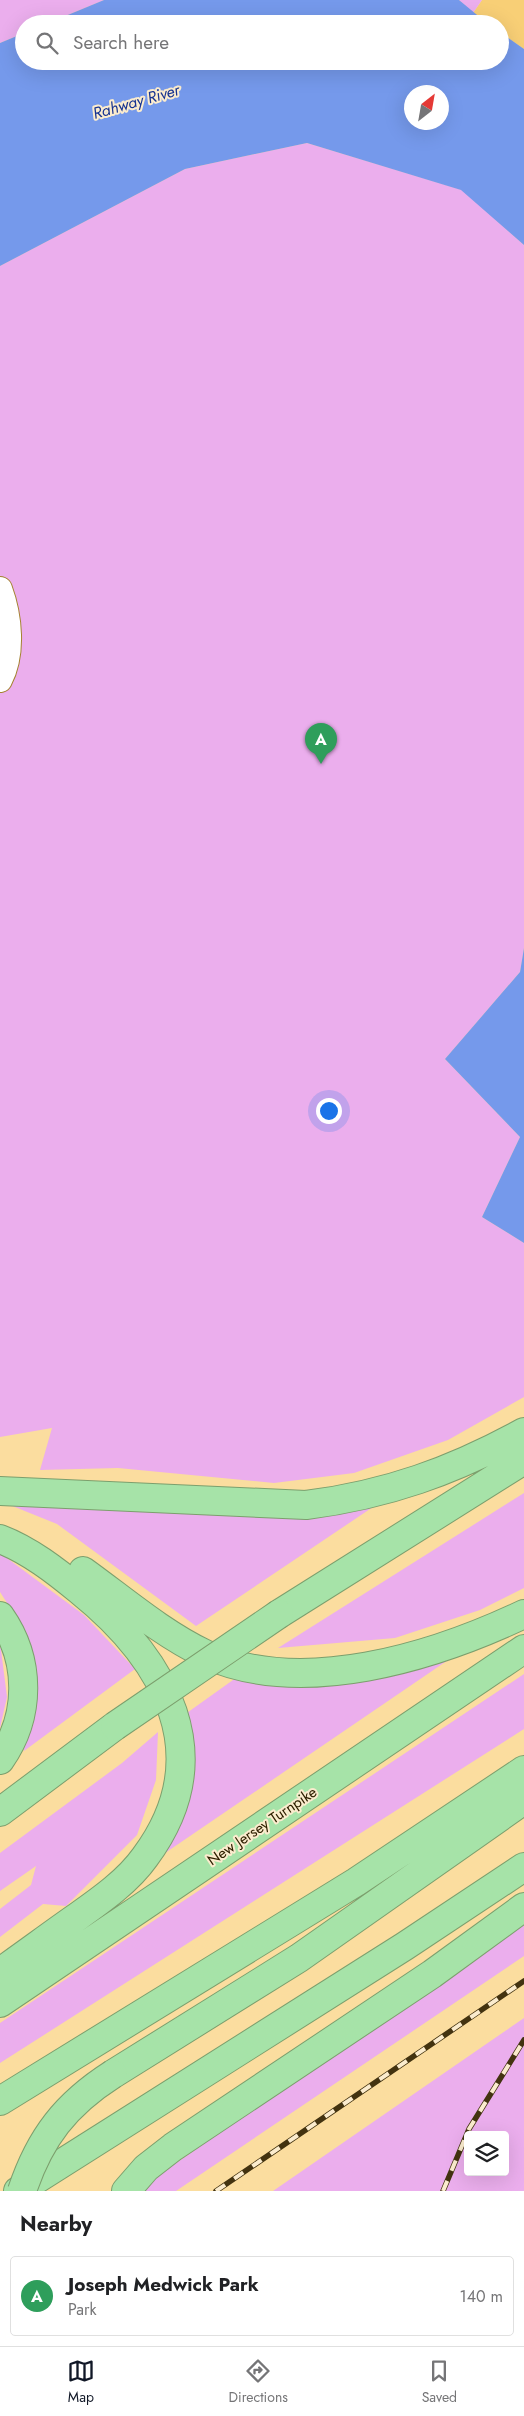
<!DOCTYPE html>
<style>
body{margin:0;font-family:Jost,sans-serif;background:#f6f6f6;color:#202124}
.controls{position:absolute;right:15px;bottom:15px;display:grid;overflow:hidden;border-radius:5px;box-shadow:0 5px 20px #0002}
.controls button{width:45px;height:45px;display:grid;place-items:center;padding:0;border:0;border-bottom:1px solid #e0e0e0;background:#fff;color:#202124;font:25px sans-serif}
.compass{position:absolute;left:404px;top:85px;width:45px;height:45px;border-radius:50%;background:#fff;box-shadow:0 5px 20px #0002;rotate:31deg}
.you{position:absolute;left:328px;top:1110px;width:18px;height:18px;margin:-12px;border:4px solid #fff;border-radius:50%;background:#1a73e8;box-shadow:0 0 0 8px #1a73e833}
.badge{display:grid;place-items:center;width:32px;height:32px;border-radius:50%;background:#111827;color:#fff;font-size:16px;font-weight:700}
.pin{position:absolute;translate:-50% -41px;filter:drop-shadow(0 1px 2px #0008)}
.pin::after{content:'';position:absolute;top:26px;width:18px;height:15px;background:inherit;clip-path:polygon(0 0,100% 0,50% 100%)}
.list{margin:0;padding:0;list-style:none}
h2{display:flex;justify-content:space-between;align-items:center;height:65px;margin:0;padding:0 20px;font-size:21px}
h2 small{font-size:16px;font-weight:400;color:#757577}
.list li{display:grid;grid-template-columns:32px 1fr auto;gap:15px;align-items:center;box-sizing:border-box;height:80px;margin:0 10px 10px;padding:0 10px;border:1px solid #e0e0e0;border-radius:5px}
.list b{display:block;font-size:19px;white-space:nowrap}
.list p{margin:0;font-size:16px;white-space:nowrap;color:#757577}
.list em{font-size:16px;font-style:normal;color:#757577}
.icon{flex:none;width:28px;height:28px;fill:none;stroke:currentColor;stroke-width:2;stroke-linecap:round;stroke-linejoin:round}
.map{position:relative;flex:none;width:524px;height:2191px;overflow:hidden}
.search{position:absolute;background:#fff;box-shadow:0 5px 20px #0002;left:15px;right:15px;top:15px;height:55px;display:flex;align-items:center;gap:12px;box-sizing:border-box;padding:0 18px;border-radius:28px;color:#757577;font-size:19px}
.sheet{height:155px;background:#fff}
nav{display:flex;justify-content:space-around;align-items:center;box-sizing:border-box;height:70px;border-top:1px solid #e0e0e0;background:#fff;font-size:14px;color:#757577}
nav a{display:grid;justify-items:center;gap:2px}
nav .on{color:#111827}
.map>svg:first-child{display:block}
.built{fill:#f8cf76}
.green{fill:#ebaeed;fill-rule:evenodd}
.water{fill:#7599eb;fill-rule:evenodd}
.lines{fill:none;stroke-linecap:round;stroke-linejoin:round}
.minor-casing{stroke:#a48230;stroke-width:26}
.highway-casing{stroke:#7c9f6d;stroke-width:30}
.minor{stroke:#fff;stroke-width:24}
.highway{stroke:#a6e3a8;stroke-width:28}
.rail-casing{stroke:#433310;stroke-width:5.5}
.rail{stroke:#fbecce;stroke-width:4;stroke-dasharray:11;stroke-linecap:butt}
.highway-bridge-casing{stroke:#7c9f6d;stroke-width:30;stroke-linecap:butt}
.highway-bridge{stroke:#a6e3a8;stroke-width:28}
.labels{text-anchor:middle;stroke-width:4;stroke-linejoin:round;paint-order:stroke}
.street-label{font-size:15px;fill:#2e2000;stroke:#fbecce}
.water-label{font-size:16px;font-style:italic;fill:#163391;stroke:#fbecce}
</style>
<div class="map">
<svg width="524" height="2191" viewBox="0 0 524 2191">
<rect width="100%" height="100%" fill="#fbdd9f"/>
<!-- built -->
<path class="built" d="M 482,0 L 524,0 L 524,49 L 500,32 L 500,24 L 488,24 L 473,13 Z"/>
<!-- green -->
<path class="green" d="M 0,0 L 104,0 L 46,24 L 24,24 L 24,33 L 0,43 Z
M 459,0 L 482,0 L 473,13 Z
M 307,143 L 462,190 L 524,245 L 524,948 L 520,972 L 445,1059 L 520,1137 L 482,1217 L 524,1243 L 524,1397 L 448,1440 L 354,1473 L 274,1483 L 118,1468 L 40,1470 L 52,1428 L 0,1437 L 0,266 L 185,169 Z
M 524,1493 L 524,1588 L 480,1610 L 395,1638 L 278,1648 Z
M 0,1501 L 327,1509 L 373,1507 L 196,1626 L 57,1524 Z
M 0,1553 L 84,1615 L 135,1669 L 24,1751 L 27,1692 L 25,1631 L 0,1592 Z
M 0,1642 L 7,1697 L 0,1728 Z
M 454,1656 L 149,1864 L 187,1806 L 195,1749 L 184,1715 L 240,1675 Z
M 524,1674 L 524,1729 L 0,2063 L 0,2023 Z
M 158,1732 L 156,1780 L 137,1835 L 66,1906 L 43,1904 L 0,1937 L 0,1909 L 31,1885 L 36,1866 L 0,1891 L 0,1853 L 122,1763 Z
M 524,1922 L 524,1956 L 176,2191 L 144,2191 L 153,2179 Z
M 524,2018 L 524,2191 L 273,2191 ZM 468,2135 L 505,2135 L 505,2172 L 468,2172 Z"/>
<!-- water -->
<path class="water" d="M 104,0 L 459,0 L 488,24 L 46,24 Z
M 500,32 L 524,49 L 524,245 L 461,190 L 307,143 L 185,169 L 0,266 L 0,43 L 24,33 L 24,61 L 500,61 ZM 442,92 L 442,122 L 412,122 L 412,92 Z
M 524,948 L 524,1243 L 482,1217 L 520,1137 L 445,1059 L 520,972 Z"/>
<g class="lines">
<defs>
<path id="minor" d="M 0,589 C 10,616 14,654 0,680"/>
<path id="highway" d="M 0,1491 L 306,1505 C 386,1495 453,1471 524,1432
M 0,1539 C 29,1550 56,1571 79,1590 C 166,1660 220,1756 145,1857 C 128,1881 101,1900 77,1917 C 51,1935 26,1954 0,1972
M 83,1571 C 122,1599 161,1633 205,1654 C 302,1698 433,1657 524,1614
M 279,1614 L 524,1460
M 0,1616 C 31,1660 31,1716 0,1760
M 0,1812 L 115,1726
M 0,2003 L 524,1649
M 113,2074 L 299,1958 L 524,1800
M 0,2101 L 356,1882 L 524,1770
M 18,2191 L 405,1946 L 524,1867
M 126,2191 L 146,2168 L 173,2147 L 432,1974 L 524,1907"/>
</defs>
<!-- minor casing -->
<use href="#minor" class="minor-casing"/>
<!-- highway casing -->
<use href="#highway" class="highway-casing"/>
<!-- minor -->
<use href="#minor" class="minor"/>
<!-- highway -->
<use href="#highway" class="highway"/>
<defs>
<path id="rail" d="M 216,2191 L 524,1981
M 443,2191 L 469,2129 L 524,2040"/>
</defs>
<!-- rail casing -->
<use href="#rail" class="rail-casing"/>
<!-- rail -->
<use href="#rail" class="rail"/>
<defs>
<path id="highway-bridge" d="M 115,1726 L 279,1614
M 22,2191 C 40,2137 66,2104 113,2074"/>
</defs>
<!-- highway-bridge casing -->
<use href="#highway-bridge" class="highway-bridge-casing"/>
<!-- highway-bridge -->
<use href="#highway-bridge" class="highway-bridge"/>
</g>
<g class="labels">
<!-- street labels -->
<g class="street-label">
<text transform="translate(262 1826) rotate(-34)" y="5">New Jersey Turnpike</text>
</g>
<!-- water labels -->
<g class="water-label">
<text transform="translate(136 101) rotate(-16)" y="6">Rahway River</text>
</g>
</g>
</svg>
<div class="controls">
<button><svg class="icon" aria-label="layers" viewBox="0 0 24 24"><path d="M12 4l9 5-9 5-9-5zM3 14l9 5 9-5"/></svg></button>
</div>
<svg class="compass" viewBox="-18 -18 36 36"><path d="M0-13l5 13h-10z" fill="#e53935"/><path d="M0 13l5-13h-10z" fill="#757577"/></svg>
<div class="you"></div>
<div class="pin badge" style="left:321px;top:764px;background:#2e9e5b">A</div>
<div class="search"><svg class="icon" aria-label="search" viewBox="0 0 24 24"><circle cx="10" cy="10" r="6"/><path d="M15 15l6 6"/></svg>Search here</div>
</div>
<section class="sheet">
<h2>Nearby<small></small></h2>
<ul class="list">
<li><span class="badge" style="background:#2e9e5b">A</span><div><b>Joseph Medwick Park</b><p>Park</p></div><em>140 m</em></li>
</ul>
</section>
<nav>
<a class="on"><svg class="icon" aria-label="map" viewBox="0 0 24 24"><path d="M3 6l6-2 6 2 6-2v14l-6 2-6-2-6 2zM9 4v14M15 6v14"/></svg>Map</a>
<a><svg class="icon" aria-label="directions" viewBox="0 0 24 24"><path d="M12 3l9 9-9 9-9-9zM9 14v-3h6M13 9l2 2-2 2"/></svg>Directions</a>
<a><svg class="icon" aria-label="saved" viewBox="0 0 24 24"><path d="M7 4h10v16l-5-4-5 4z"/></svg>Saved</a>
</nav>
